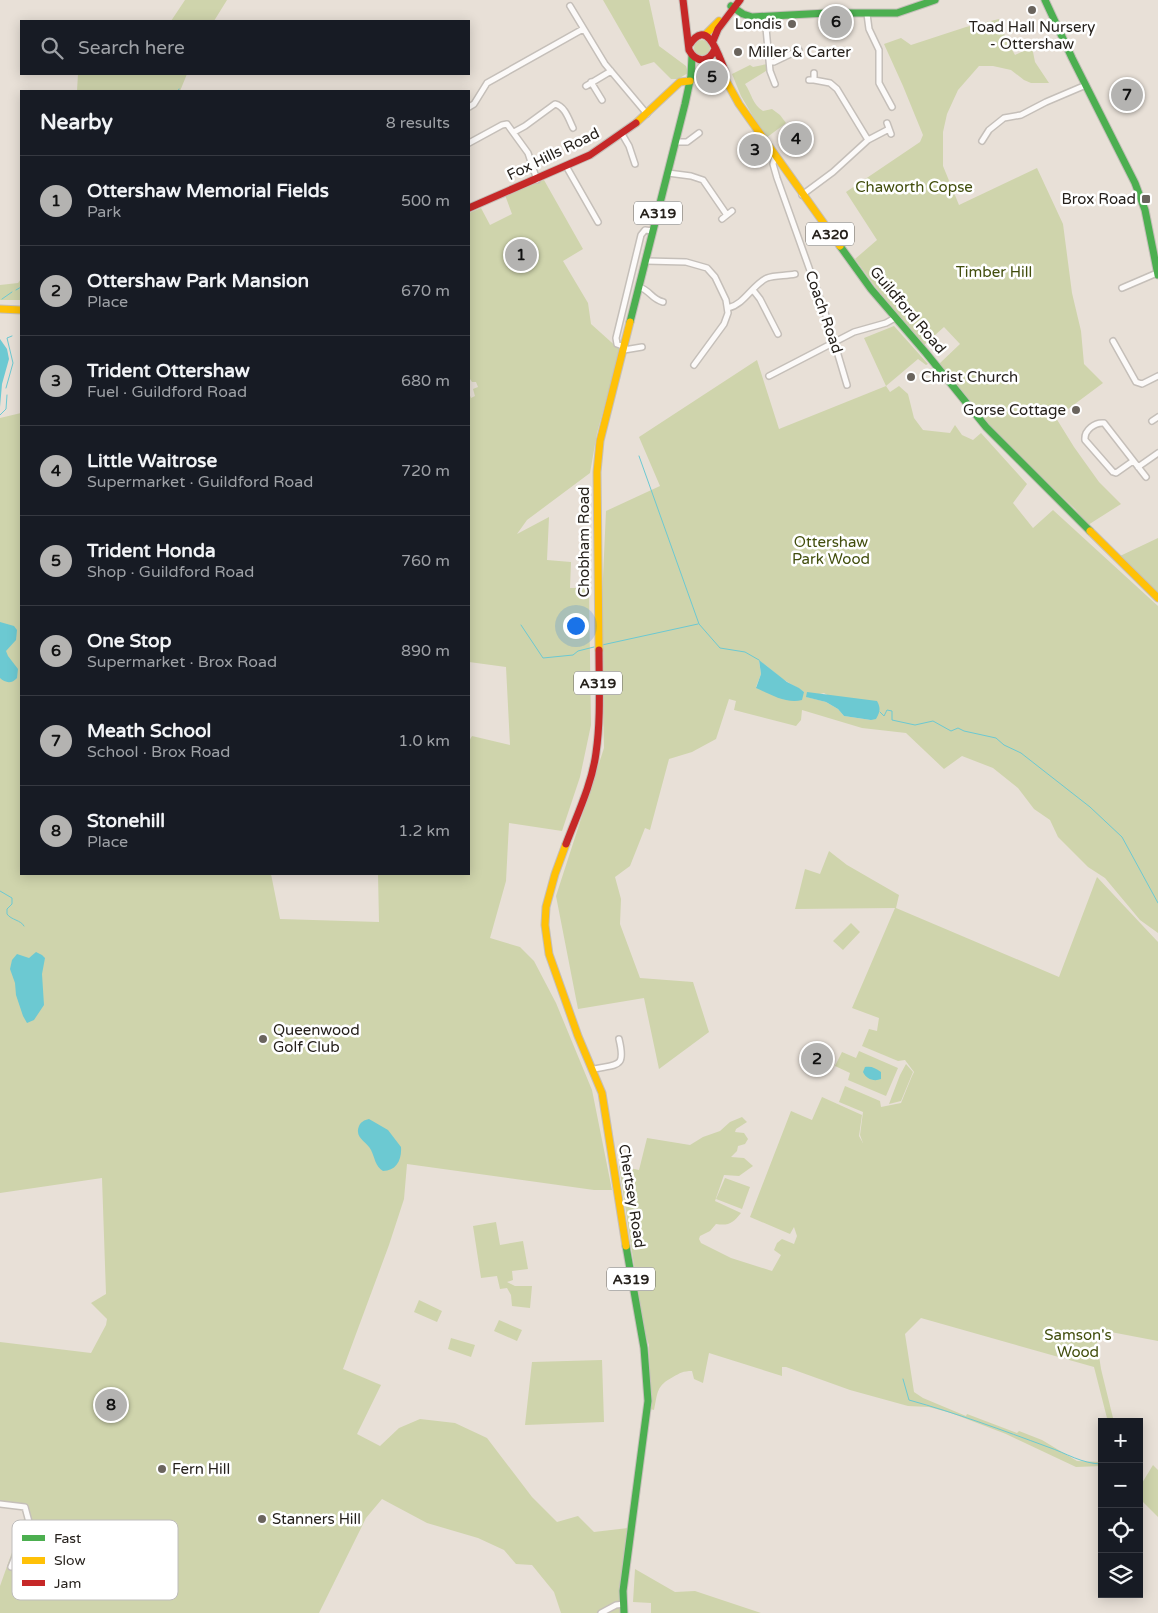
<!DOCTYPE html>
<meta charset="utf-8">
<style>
body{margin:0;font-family:"Varela Round",sans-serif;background:#20242c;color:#f1f3f6}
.controls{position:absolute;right:15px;bottom:15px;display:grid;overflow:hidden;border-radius:0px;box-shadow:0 2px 12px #0003}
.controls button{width:45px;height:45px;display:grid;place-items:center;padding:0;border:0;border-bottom:1px solid #363941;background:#171b24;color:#f1f3f6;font:25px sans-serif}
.you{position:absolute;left:575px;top:625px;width:18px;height:18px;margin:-12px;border:4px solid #fff;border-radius:50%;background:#1a73e8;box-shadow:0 0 0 8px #1a73e833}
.badge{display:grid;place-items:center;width:32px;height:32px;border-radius:50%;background:#b4b3b1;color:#111;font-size:16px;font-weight:700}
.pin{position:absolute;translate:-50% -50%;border:2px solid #fff;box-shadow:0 1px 5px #0006}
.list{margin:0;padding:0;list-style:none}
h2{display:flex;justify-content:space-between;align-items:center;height:65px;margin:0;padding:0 20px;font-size:21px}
h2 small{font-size:16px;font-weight:400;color:#9ea1a6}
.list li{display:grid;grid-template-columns:32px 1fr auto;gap:15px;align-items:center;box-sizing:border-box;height:90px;padding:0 20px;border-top:1px solid #363941}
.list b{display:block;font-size:19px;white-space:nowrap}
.list p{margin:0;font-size:16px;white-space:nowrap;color:#9ea1a6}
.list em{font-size:16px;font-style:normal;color:#9ea1a6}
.icon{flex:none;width:28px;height:28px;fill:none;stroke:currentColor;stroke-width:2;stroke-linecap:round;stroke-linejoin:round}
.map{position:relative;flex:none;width:1158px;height:1613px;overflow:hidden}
.search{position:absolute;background:#171b24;box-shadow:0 2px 12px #0003;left:20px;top:20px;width:450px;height:55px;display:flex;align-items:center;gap:12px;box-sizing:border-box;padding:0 18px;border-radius:0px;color:#9ea1a6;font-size:19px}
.panel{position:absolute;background:#171b24;box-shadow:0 2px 12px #0003;left:20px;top:90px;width:450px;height:785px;border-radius:0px}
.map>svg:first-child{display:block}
.green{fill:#cfd4ac;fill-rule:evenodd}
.water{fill:#6cc9d2}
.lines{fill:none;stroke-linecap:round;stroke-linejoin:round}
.stream{stroke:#6cc9d2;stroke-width:1}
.street-casing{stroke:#c5bfb9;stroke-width:8}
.fast-casing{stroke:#c5bfb9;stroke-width:9}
.slow-casing{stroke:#c5bfb9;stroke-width:9}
.jam-casing{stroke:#c5bfb9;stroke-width:9}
.street{stroke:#fcfaf9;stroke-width:5}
.fast{stroke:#4caf50;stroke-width:7}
.slow{stroke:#ffc107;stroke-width:7}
.jam{stroke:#c62828;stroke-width:7}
.poi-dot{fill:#6a645d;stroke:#fff;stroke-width:2}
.labels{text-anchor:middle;stroke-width:5;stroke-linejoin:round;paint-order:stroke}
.shield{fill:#fff;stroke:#676460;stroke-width:1}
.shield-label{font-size:14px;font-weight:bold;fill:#26211c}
.poi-label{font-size:15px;fill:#26211c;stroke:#fff;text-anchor:start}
.street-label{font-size:15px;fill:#26211c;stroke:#fff}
.park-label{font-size:15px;fill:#424e0d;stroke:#fff}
.key{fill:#fff;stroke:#bebcbb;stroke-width:1}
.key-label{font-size:14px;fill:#26211c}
</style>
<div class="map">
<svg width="1158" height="1613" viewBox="0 0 1158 1613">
<rect width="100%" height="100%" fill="#e8e0d7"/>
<!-- green -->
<path class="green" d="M 185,0 L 227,0 L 214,21 L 171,21 Z
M 603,0 L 649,0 L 659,46 L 686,66 L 688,73 L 678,79 L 671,79 L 654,62 L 641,66 Z
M 999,19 L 1006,39 L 1015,55 L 1032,47 L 1035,62 L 1049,83 L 1031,83 L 1024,80 L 1011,70 L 993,66 L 979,66 L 958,90 L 947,114 L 943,132 L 943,166 L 959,205 L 1037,168 L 1063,224 L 1072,293 L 1081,331 L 1084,364 L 1103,383 L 1056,418 L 1074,447 L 1099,482 L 1121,504 L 1088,525 L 1075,509 L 997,435 L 939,364 L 960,344 L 944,327 L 924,345 L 888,304 L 855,259 L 877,240 L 846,192 L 920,142 L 923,135 L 903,86 L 884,44 L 901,38 L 911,45 L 966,27 Z
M694 48a8 8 0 1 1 16 0a8 8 0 1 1-16 0Z
M 767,64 L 769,69 L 745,84 C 752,94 752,104 763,111 L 772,109 L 780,115 L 786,123 L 766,138 L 741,96 L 732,74 L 750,65 L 753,67 Z
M 78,74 L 187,74 L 180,91 L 77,91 Z
M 544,180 L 583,249 L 563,261 L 588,303 L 591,324 L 620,350 L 597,433 L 590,473 L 527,520 L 517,534 L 549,517 L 547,560 L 571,562 L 570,588 L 589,588 L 591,725 L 580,777 L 562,831 L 509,823 L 506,881 L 490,938 L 520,947 L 534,961 L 556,1003 L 592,1090 L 612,1190 L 594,1190 L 407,1164 L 404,1199 L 389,1245 L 343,1369 L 381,1385 L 357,1434 L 380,1446 L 399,1428 L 420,1419 L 455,1423 L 487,1438 L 532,1497 L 557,1522 L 578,1516 L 594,1532 L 628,1528 L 620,1613 L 561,1613 L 554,1592 L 532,1565 L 516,1564 L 504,1550 L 478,1538 L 427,1523 L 382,1499 L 366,1518 L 319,1613 L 0,1613 L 0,1586 L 27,1510 L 0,1502 L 0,1342 L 91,1353 L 106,1325 L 107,1319 L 91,1303 L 106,1294 L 102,1178 L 0,1193 L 0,418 L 21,413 L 21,874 L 271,874 L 280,919 L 379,922 L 378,874 L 469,874 L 469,741 L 472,736 L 510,745 L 506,667 L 469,662 L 469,393 L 471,398 L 475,396 L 473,389 L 478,387 L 476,382 L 472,382 L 470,379 L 469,379 L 469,213 L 481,208 L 490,225 L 512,214 L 505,195 Z
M 21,279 L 21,300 L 0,300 L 0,285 L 18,283 Z
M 894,326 L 928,364 L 926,365 L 918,359 L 886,386 L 890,392 L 899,386 L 908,394 L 914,418 L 923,430 L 950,433 L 955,425 L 962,435 L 973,440 L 981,433 L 1027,484 L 1013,503 L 1033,528 L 1053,510 L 1158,606 L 1158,933 L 1140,920 L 1105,878 L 1088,867 L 1058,837 L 1050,820 L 1034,809 L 1018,788 L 993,768 L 962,756 L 944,769 L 906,733 L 862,728 L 802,710 L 801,720 L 796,726 L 734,710 L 736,701 L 729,699 L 716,739 L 692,752 L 669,759 L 650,830 L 645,828 L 630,866 L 615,877 L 621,899 L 620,924 L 640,978 L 693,982 L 709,1032 L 659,1069 L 644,998 L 578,1009 L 556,896 L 604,748 L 601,621 L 606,511 L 660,486 L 639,437 L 757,360 L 779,429 L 886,386 L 864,338 ZM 759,661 C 769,666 776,675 786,681 C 792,685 798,687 804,692 L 756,687 L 761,674 ZM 824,693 L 829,696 L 871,720 L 844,716 L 838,709 L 826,702 L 807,697 Z
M 1158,538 L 1158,593 L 1120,556 Z
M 829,851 L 847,865 L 899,895 L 896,908 L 1059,977 L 1097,877 L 1158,942 L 1158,1341 L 1095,1329 L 1101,1369 L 1114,1422 L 1108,1422 L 1094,1367 L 921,1318 L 905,1334 L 914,1392 L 923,1398 L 966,1416 L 967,1414 L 1017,1433 L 1019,1431 L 1042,1440 L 1077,1461 L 1102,1462 L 1102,1466 L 1076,1467 L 1006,1434 L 951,1413 L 929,1407 L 908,1406 L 850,1390 L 786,1367 L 782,1367 L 782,1376 L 709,1353 L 703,1383 L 694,1379 L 692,1371 C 683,1371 680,1373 673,1377 C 656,1386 658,1392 654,1410 L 650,1409 L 649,1345 L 644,1331 L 619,1166 L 639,1170 L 647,1138 L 690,1145 L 703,1137 L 720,1131 L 730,1122 L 742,1117 L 747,1122 L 736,1129 L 735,1132 L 744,1133 L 748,1139 L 745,1144 L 738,1146 L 737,1151 L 731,1157 L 744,1158 L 753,1166 L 739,1176 L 724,1175 L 715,1201 L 741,1213 C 733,1223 729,1226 716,1224 L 710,1231 L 700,1236 L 699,1239 L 701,1243 L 731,1258 L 772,1271 L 781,1255 L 774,1250 L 777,1243 L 782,1239 L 794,1244 L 797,1236 L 794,1227 L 790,1234 L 750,1217 L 791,1111 L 812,1120 L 822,1097 L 862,1115 L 859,1136 L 863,1143 L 860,1135 L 863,1112 L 839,1102 L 845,1086 L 880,1101 L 881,1107 L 901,1103 L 912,1076 L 914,1072 L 905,1060 L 898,1061 L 862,1046 L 869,1029 L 877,1031 L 879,1018 L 852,1008 L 895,908 L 795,909 L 805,869 L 820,874 Z
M 851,923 L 860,932 L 843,950 L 833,941 Z
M 859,1051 L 898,1068 L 886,1096 L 848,1080 L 850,1073 L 835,1066 L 842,1052 L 856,1058 Z
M 906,1064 L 913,1072 L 901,1101 L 889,1104 L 900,1075 Z
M 725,1178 L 750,1187 L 742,1209 L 716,1199 Z
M 496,1222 L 500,1245 L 523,1241 L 528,1269 L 512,1271 L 513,1280 L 507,1282 L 515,1286 L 532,1286 L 530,1308 L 512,1306 L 511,1295 L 507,1288 L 500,1289 L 497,1276 L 481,1278 L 473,1226 Z
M 419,1300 L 442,1311 L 437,1322 L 414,1312 Z
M 499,1320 L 522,1330 L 517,1341 L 494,1331 Z
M 451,1338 L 475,1345 L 471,1357 L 448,1349 Z
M 602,1360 L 604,1422 L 525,1425 L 532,1362 Z
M 1153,1465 L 1158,1470 L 1158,1517 L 1139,1498 L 1139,1488 Z
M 635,1569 L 675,1592 L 695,1591 L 761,1613 L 651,1613 L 651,1603 L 633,1602 Z"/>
<!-- water -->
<path class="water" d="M 0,339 L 7,349 L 9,359 L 2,384 L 0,407 Z
M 0,622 L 14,626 L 17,630 L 16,640 L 6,651 L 8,656 L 18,669 L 17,678 C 12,684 5,683 0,678 Z
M 759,660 L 787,682 L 799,688 L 804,692 L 802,700 C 786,704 770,694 756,688 L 761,674 Z
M 807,692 L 877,701 C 881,708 880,712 876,719 L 871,720 L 844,716 L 838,709 L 826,702 L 806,697 Z
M 36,952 L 42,955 L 45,958 L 42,974 L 44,1005 L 34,1020 L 27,1023 L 23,1016 L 16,995 L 15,983 L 10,969 L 12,960 L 17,954 L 29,958 Z
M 865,1067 C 872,1066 875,1068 881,1072 L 881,1079 C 874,1082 866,1079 863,1072 Z
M 369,1119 L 388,1130 L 401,1147 C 402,1160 396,1171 383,1171 C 375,1166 375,1158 371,1150 C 367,1142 354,1138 359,1126 C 361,1122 364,1120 369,1119 Z"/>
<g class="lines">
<!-- stream -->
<path class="stream" d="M 178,91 L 179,89
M 16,290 L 21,287
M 2,299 L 12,292
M 6,388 L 13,363 L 7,338 L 12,336
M 0,415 L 6,409 L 7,395
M 639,456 L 699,624 L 720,648 L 745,652 L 759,660
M 521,625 L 543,658 L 573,655 L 578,651 L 594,647
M 602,645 L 698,624
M 21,709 L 21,712
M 880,712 L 884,716 L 887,710 L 892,711 L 892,720 L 915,725 L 933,721 L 951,731 L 958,728 L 964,731 L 996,738 L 1004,745 L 1021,753 L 1090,807 L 1122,837 L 1158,903
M 0,891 L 12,898 L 12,904 L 7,909 L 7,914 C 11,920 21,920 24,926
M 903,1379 L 909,1400 C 956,1413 1002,1430 1048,1447 C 1066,1453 1082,1464 1102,1464"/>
<defs>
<path id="street" d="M 570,6 L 605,64 L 647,114
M 867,14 L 869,29 L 879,50 L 879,83 L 892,107
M 765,17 L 770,71 L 775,84
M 770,62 L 774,62 L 799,50
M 809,80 L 814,80 L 814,73
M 814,80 L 830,83 L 837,89 L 868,140
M 591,82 L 602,100
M 586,86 L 611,71
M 469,107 L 474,104 L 487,83 L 583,29
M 887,123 L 891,134
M 514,132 L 525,126 L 555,104 C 565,106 569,120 573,128
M 622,134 L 629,146 L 635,164
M 982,141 L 989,130 L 1004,118 L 1021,115 L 1046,102 L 1086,85
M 676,142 L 687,142 L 699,133
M 469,143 L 502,125 L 507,124 L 528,153 L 537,180
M 775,156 L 773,164 L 777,178 L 828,321 L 847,385
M 566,166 L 598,222
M 668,173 L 691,176 L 703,180 L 727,215
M 802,195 L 833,172 L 868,140 L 889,129
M 722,219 L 732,211
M 646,261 L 686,262 L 707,268 L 715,277 L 726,300 L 728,313 L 724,324 L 694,365
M 639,287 C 650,290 651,299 663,302
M 1122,288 L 1157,273
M 753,290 L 760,299 L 778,334
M 728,308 C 745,304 752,285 767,278 C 775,275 786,276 795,274
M 1113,341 L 1136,382 L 1142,384 L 1158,376
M 625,347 L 617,344 L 616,338 L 641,235 L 645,230 L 653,231
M 624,350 L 642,347
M 769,376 L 854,332 L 886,323 L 895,318
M 1152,421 L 1158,417
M 1133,461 L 1116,473 L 1113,472 L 1085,440 C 1084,430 1095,422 1104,423 L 1146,477
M 1138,467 L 1158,453
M 594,1069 C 618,1064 626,1068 619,1039
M 0,1504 L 25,1507 L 29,1522 L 11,1567
M 601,1613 L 616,1605 L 624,1604"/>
<path id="fast" d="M 1045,0 L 1072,58 L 1135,183 L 1145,210 L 1158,275
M 731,6 L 743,14 L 752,17 L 827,13 L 897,13 L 935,0
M 840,246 L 871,289 L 926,353 L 986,427 L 1090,531
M 630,322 L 685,104 L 691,76 L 692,56
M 624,1613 L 623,1591 L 648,1401 L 644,1348 L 626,1246"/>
<path id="slow" d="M 705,35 L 719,21
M 707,60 L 719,68 L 739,104 L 840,246
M 636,123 L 680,82 L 690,81
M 0,309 L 21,310
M 1090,531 L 1158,598
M 599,650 L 597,472 L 600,441 L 630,322
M 566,844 L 555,874 L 546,907 L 545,925 L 549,954 L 578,1036 L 602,1093 L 626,1246"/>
<path id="jam" d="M 683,0 L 689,50 C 696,63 709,63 715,49
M 713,41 L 718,29 L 740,0
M 690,44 C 708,17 719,57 725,71
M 469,208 L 590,155 L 636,123
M 566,844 C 577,815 592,784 596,753 C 601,719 599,684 599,650"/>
</defs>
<!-- street casing -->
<use href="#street" class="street-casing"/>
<!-- fast casing -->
<use href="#fast" class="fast-casing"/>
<!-- slow casing -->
<use href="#slow" class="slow-casing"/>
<!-- jam casing -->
<use href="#jam" class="jam-casing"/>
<!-- street -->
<use href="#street" class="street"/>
<!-- fast -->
<use href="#fast" class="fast"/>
<!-- slow -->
<use href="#slow" class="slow"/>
<!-- jam -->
<use href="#jam" class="jam"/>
</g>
<!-- markers -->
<g class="poi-dot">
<circle cx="1032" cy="10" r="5"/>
<circle cx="792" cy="24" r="5"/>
<circle cx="738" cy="52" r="5"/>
<rect x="1141" y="194" width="10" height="10" rx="2.5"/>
<circle cx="911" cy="377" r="5"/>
<circle cx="1076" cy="410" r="5"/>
<circle cx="263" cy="1039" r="5"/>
<circle cx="162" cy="1469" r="5"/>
<circle cx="262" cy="1519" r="5"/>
</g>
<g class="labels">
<!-- shield labels -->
<g class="shield">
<rect x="634" y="201.5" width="48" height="23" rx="4"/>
<rect x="806" y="222.5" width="48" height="23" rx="4"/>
<rect x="574" y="671.5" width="48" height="23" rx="4"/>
<rect x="607" y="1267.5" width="48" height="23" rx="4"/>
</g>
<g class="shield-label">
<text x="658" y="218">A319</text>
<text x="830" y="239">A320</text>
<text x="598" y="688">A319</text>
<text x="631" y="1284">A319</text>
</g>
<!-- poi labels -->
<g class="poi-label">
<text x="782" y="29" text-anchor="end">Londis</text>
<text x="1032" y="32" text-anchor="middle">Toad Hall Nursery<tspan x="1032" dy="17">- Ottershaw</tspan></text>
<text x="748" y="57">Miller &amp; Carter</text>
<text x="1136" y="204" text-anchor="end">Brox Road</text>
<text x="921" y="382">Christ Church</text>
<text x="1066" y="415" text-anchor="end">Gorse Cottage</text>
<text x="273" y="1035">Queenwood<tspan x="273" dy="17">Golf Club</tspan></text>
<text x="172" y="1474">Fern Hill</text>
<text x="272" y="1524">Stanners Hill</text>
</g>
<!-- street labels -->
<g class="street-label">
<text transform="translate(553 154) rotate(-26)" y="5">Fox Hills Road</text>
<text transform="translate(908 310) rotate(50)" y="5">Guildford Road</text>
<text transform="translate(824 312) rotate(71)" y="5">Coach Road</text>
<text transform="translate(584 542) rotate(-90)" y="5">Chobham Road</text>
<text transform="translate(632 1196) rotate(81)" y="5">Chertsey Road</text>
</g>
<!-- park labels -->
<g class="park-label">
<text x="914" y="192">Chaworth Copse</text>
<text x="994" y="277">Timber Hill</text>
<text x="831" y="547">Ottershaw<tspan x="831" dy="17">Park Wood</tspan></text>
<text x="1078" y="1340">Samson's<tspan x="1078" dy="17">Wood</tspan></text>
</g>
</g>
<!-- legend -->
<rect x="12" y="1520" width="166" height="80" rx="8" class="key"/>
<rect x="22" y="1535" width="23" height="6" fill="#4caf50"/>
<rect x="22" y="1557" width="23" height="7" fill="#ffc107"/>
<rect x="22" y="1580" width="23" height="6" fill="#c62828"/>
<g class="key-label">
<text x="54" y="1543">Fast</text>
<text x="54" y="1565">Slow</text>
<text x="54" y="1588">Jam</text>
</g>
</svg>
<div class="controls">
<button>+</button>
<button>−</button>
<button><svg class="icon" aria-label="locate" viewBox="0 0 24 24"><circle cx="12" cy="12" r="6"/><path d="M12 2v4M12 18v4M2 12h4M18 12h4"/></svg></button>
<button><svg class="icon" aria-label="layers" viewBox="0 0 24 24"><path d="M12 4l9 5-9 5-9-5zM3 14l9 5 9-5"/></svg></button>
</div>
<div class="you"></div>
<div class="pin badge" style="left:521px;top:255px">1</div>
<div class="pin badge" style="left:817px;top:1059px">2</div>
<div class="pin badge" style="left:755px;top:150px">3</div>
<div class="pin badge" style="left:796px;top:139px">4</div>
<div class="pin badge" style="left:712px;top:77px">5</div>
<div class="pin badge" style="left:836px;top:22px">6</div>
<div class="pin badge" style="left:1127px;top:95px">7</div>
<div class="pin badge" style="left:111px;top:1405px">8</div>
<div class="search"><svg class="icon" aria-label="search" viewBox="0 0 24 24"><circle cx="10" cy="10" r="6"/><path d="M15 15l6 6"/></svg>Search here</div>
<section class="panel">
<h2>Nearby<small>8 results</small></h2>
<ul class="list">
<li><span class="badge">1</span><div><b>Ottershaw Memorial Fields</b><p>Park</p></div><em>500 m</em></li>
<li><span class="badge">2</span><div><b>Ottershaw Park Mansion</b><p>Place</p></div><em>670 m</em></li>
<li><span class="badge">3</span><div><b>Trident Ottershaw</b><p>Fuel · Guildford Road</p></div><em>680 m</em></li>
<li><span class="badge">4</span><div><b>Little Waitrose</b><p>Supermarket · Guildford Road</p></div><em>720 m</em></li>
<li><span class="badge">5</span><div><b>Trident Honda</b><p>Shop · Guildford Road</p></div><em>760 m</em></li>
<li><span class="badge">6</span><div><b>One Stop</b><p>Supermarket · Brox Road</p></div><em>890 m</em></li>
<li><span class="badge">7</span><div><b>Meath School</b><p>School · Brox Road</p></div><em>1.0 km</em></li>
<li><span class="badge">8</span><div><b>Stonehill</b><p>Place</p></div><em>1.2 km</em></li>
</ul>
</section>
</div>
